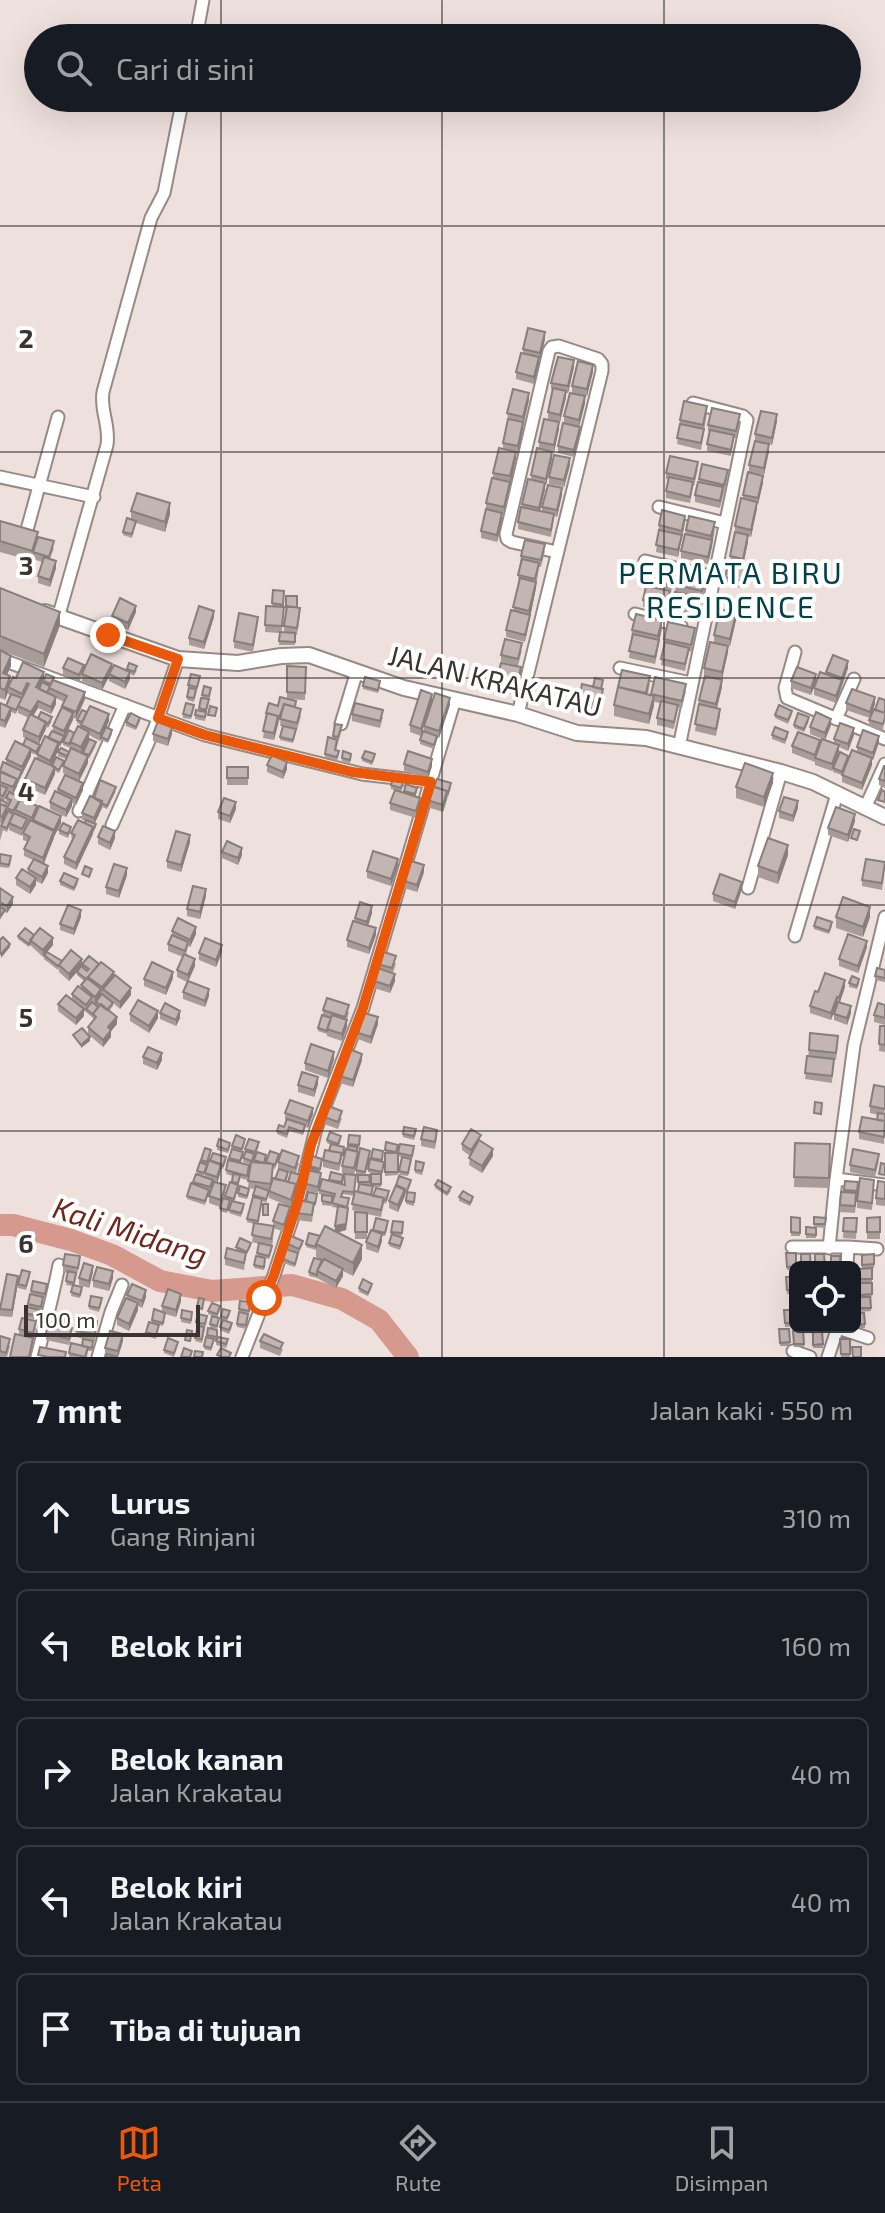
<!DOCTYPE html>
<html lang="id">
<meta charset="utf-8">
<style>
body{margin:0;font-family:"Exo 2",sans-serif;background:#242831;color:#f1f3f6}
.controls{position:absolute;right:24px;bottom:24px;display:grid;overflow:hidden;border-radius:12px;box-shadow:0 8px 32px #0002}
.controls button{width:72px;height:72px;display:grid;place-items:center;padding:0;border:0;border-bottom:2px solid #363941;background:#171b24;color:#f1f3f6;font:40px sans-serif}
.scale{position:absolute;left:24px;bottom:20px;width:176px;box-sizing:border-box;padding-left:8px;border:4px solid #393433;border-top:0;font-size:22px;line-height:28px;white-space:nowrap;color:#393433;-webkit-text-stroke:6px #fff;paint-order:stroke}
.stop{position:absolute;width:24px;height:24px;margin:-18px;border:6px solid #ea580c;border-radius:50%;background:#fff}
.stop.end{background:#ea580c;border-color:#fff;box-shadow:0 2px 8px #0008}
.list{margin:0;padding:0;list-style:none}
h2{display:flex;justify-content:space-between;align-items:center;height:104px;margin:0;padding:0 32px;font-size:34px}
h2 small{font-size:26px;font-weight:400;color:#9ea1a6}
.list li{display:grid;grid-template-columns:52px 1fr auto;gap:24px;align-items:center;box-sizing:border-box;height:112px;margin:0 16px 16px;padding:0 16px;border:2px solid #363941;border-radius:12px}
.list b{display:block;font-size:30px;white-space:nowrap}
.list p{margin:0;font-size:26px;white-space:nowrap;color:#9ea1a6}
.list em{font-size:26px;font-style:normal;color:#9ea1a6}
.icon{flex:none;width:44px;height:44px;fill:none;stroke:currentColor;stroke-width:2;stroke-linecap:round;stroke-linejoin:round}
.map{position:relative;flex:none;width:885px;height:1357px;overflow:hidden}
.search{position:absolute;background:#171b24;box-shadow:0 8px 32px #0002;left:24px;right:24px;top:24px;height:88px;display:flex;align-items:center;gap:20px;box-sizing:border-box;padding:0 28px;border-radius:44px;color:#9ea1a6;font-size:30px}
.sheet{height:744px;background:#171b24}
nav{display:flex;justify-content:space-around;align-items:center;box-sizing:border-box;height:112px;border-top:2px solid #363941;background:#171b24;font-size:22px;color:#9ea1a6}
nav a{display:grid;justify-items:center;gap:4px}
nav .on{color:#ea580c}
.map>svg:first-child{display:block}
.lines{fill:none;stroke-linecap:round;stroke-linejoin:round}
.river{stroke:#d6998d;stroke-width:22}
.minor-casing{stroke:#968986;stroke-width:15}
.tertiary-casing{stroke:#968986;stroke-width:18}
.minor{stroke:#fff;stroke-width:11}
.tertiary{stroke:#fff;stroke-width:14}
.wall{fill:#a89c99;fill-rule:evenodd}
.shaded-wall{fill:#887f7d}
.building{fill:#c3b5b2;stroke:#887f7d;stroke-width:2}
.route{stroke:#ea580c;stroke-width:10}
.grid{fill:none;stroke:#393433;stroke-width:2;stroke-opacity:0.55}
.labels{text-anchor:middle;stroke-width:8;stroke-linejoin:round;paint-order:stroke}
.street-label{font-size:28px;fill:#393433;stroke:#fff}
.neighbourhood-label{font-size:30px;letter-spacing:2px;fill:#00414b;stroke:#fff}
.water-label{font-size:30px;font-style:italic;fill:#70271b;stroke:#fff}
.grid-label{font-size:26px;text-anchor:middle;font-weight:bold;fill:#393433;stroke:#fff;stroke-width:8;stroke-linejoin:round;paint-order:stroke}
</style>
<div class="map">
<svg width="885" height="1357" viewBox="0 0 885 1357">
<rect width="100%" height="100%" fill="#eee0dd"/>
<g class="lines">
<!-- river -->
<path class="river" d="M 0,1225 L 13,1225 L 71,1240 L 112,1255 L 160,1281 L 212,1291 L 292,1285 L 342,1299 L 379,1320 L 408,1357"/>
<defs>
<path id="minor" d="M 196,38 L 203,0
M 0,477 L 94,497
M 659,507 L 725,523
M 25,537 L 58,417
M 645,561 L 714,577
M 635,614 L 681,626
M 58,618 L 107,445 C 110,424 100,412 103,392 L 151,218 L 164,193 L 183,98
M 795,652 L 785,688 L 787,698 L 885,739
M 0,659 L 205,735 L 362,774 L 431,782
M 620,668 L 691,683
M 518,714 L 602,371 L 602,364 L 598,359 L 559,346 L 552,347 L 549,351 L 506,534 L 507,539 L 512,542 L 557,552
M 836,719 L 854,679
M 341,724 L 357,671
M 679,747 L 747,420 L 743,416 L 693,403
M 865,808 L 885,764
M 79,811 L 125,705
M 112,825 L 155,727 L 178,659
M 748,888 L 781,772
M 795,936 L 837,794
M 836,1179 L 885,1185
M 792,1247 L 848,1247 L 847,1267
M 848,1247 L 877,1249
M 829,1248 L 836,1179 L 854,1045 L 885,917
M 838,1328 L 868,1338
M 793,1351 L 810,1357
M 37,1357 C 45,1326 53,1296 59,1265
M 98,1357 L 111,1312 L 122,1285
M 242,1357 L 274,1275 L 298,1201 L 316,1129 L 363,1008 L 455,699
M 828,1357 L 838,1327"/>
<path id="tertiary" d="M 45,612 L 178,659 L 238,663 L 281,656 L 309,655 L 404,688 L 518,714 L 577,733 L 646,738 L 781,772 L 813,782 L 885,817"/>
</defs>
<!-- minor casing -->
<use href="#minor" class="minor-casing"/>
<!-- tertiary casing -->
<use href="#tertiary" class="tertiary-casing"/>
<!-- minor -->
<use href="#minor" class="minor"/>
<!-- tertiary -->
<use href="#tertiary" class="tertiary"/>
</g>
<!-- wall -->
<path class="wall" d="M 545,339 L 540,360 L 539,360 L 534,384 L 516,379 L 516,372 L 523,353 L 523,349 Z
M 574,367 L 568,393 L 566,393 L 560,422 L 548,419 L 548,412 L 553,390 L 551,389 L 551,383 Z
M 593,372 L 587,396 L 572,393 L 572,386 Z
M 529,400 L 518,453 L 516,453 L 510,489 L 504,514 L 502,514 L 502,520 L 497,542 L 481,538 L 481,531 L 486,510 L 486,503 L 493,478 L 493,473 L 503,449 L 503,443 L 508,420 L 507,413 Z
M 585,403 L 579,427 L 564,423 L 564,416 Z
M 707,413 L 701,450 L 677,444 L 680,420 Z
M 740,421 L 736,438 L 734,438 L 731,456 L 707,451 L 707,444 L 709,432 L 708,431 L 708,425 Z
M 777,421 L 772,445 L 769,444 L 769,451 L 764,475 L 749,472 L 749,465 L 755,441 L 755,434 Z
M 559,429 L 554,452 L 540,449 L 552,459 L 546,485 L 545,485 L 540,511 L 542,512 L 542,507 L 562,495 L 557,517 L 554,516 L 551,537 L 518,529 L 518,522 L 522,504 L 531,480 L 531,475 L 539,448 L 539,442 Z
M 580,434 L 574,457 L 558,453 L 558,446 Z
M 570,465 L 564,487 L 549,484 L 549,477 Z
M 698,469 L 694,486 L 693,486 L 690,503 L 666,498 L 666,491 L 669,480 L 666,479 L 666,473 Z
M 728,477 L 720,508 L 695,502 L 695,495 L 699,479 Z
M 763,483 L 757,505 L 751,537 L 748,536 L 748,542 L 743,564 L 745,571 L 741,588 L 725,584 L 725,577 L 730,561 L 735,533 L 735,526 L 743,499 L 743,495 Z
M 131,511 L 170,514 L 165,532 L 136,523 L 132,538 L 123,535 L 123,532 L 131,520 Z
M 0,521 L 38,538 L 54,548 L 50,559 L 56,568 L 50,587 L 38,583 L 38,576 L 42,562 L 33,559 L 33,557 L 32,561 L 0,552 Z
M 685,522 L 678,557 L 656,552 L 659,525 Z
M 715,529 L 708,564 L 681,558 L 681,551 L 686,530 Z
M 545,551 L 541,567 L 539,567 L 536,588 L 525,642 L 506,637 L 506,630 L 513,611 L 519,582 L 518,575 L 521,556 Z
M 674,577 L 671,592 L 670,591 L 670,598 L 666,612 L 643,607 L 643,600 L 646,586 L 646,579 Z
M 706,584 L 702,598 L 706,606 L 702,619 L 672,612 L 676,585 Z
M 0,588 L 60,625 L 44,667 L 0,650 Z
M 273,590 L 284,591 L 282,632 L 284,632 L 284,626 L 297,608 L 300,615 L 297,635 L 295,635 L 295,645 L 279,645 L 280,633 L 265,632 L 266,606 L 272,606 Z
M 136,612 L 128,630 L 112,623 L 112,616 Z
M 214,617 L 204,649 L 189,645 L 189,638 Z
M 736,620 L 730,646 L 728,646 L 728,652 L 722,679 L 704,675 L 704,668 L 714,642 L 714,635 Z
M 258,623 L 253,652 L 234,648 L 234,641 Z
M 662,627 L 655,664 L 629,658 L 632,630 Z
M 695,635 L 691,652 L 689,651 L 685,671 L 661,665 L 664,639 Z
M 0,650 L 11,666 L 7,675 L 10,682 L 16,678 L 44,678 L 39,688 L 43,681 L 54,680 L 85,699 L 76,719 L 73,718 L 60,747 L 59,746 L 59,749 L 51,765 L 64,761 L 59,773 L 55,771 L 55,774 L 45,795 L 25,786 L 25,779 L 37,759 L 37,755 L 31,753 L 31,756 L 13,794 L 37,811 L 61,823 L 54,836 L 44,864 L 48,873 L 42,884 L 36,881 L 36,885 L 30,894 L 16,885 L 16,878 L 28,873 L 28,869 L 33,860 L 24,856 L 24,849 L 28,842 L 23,840 L 23,834 L 22,836 L 9,830 L 9,827 L 7,832 L 3,830 L 0,841 L 0,825 L 1,825 L 8,812 L 7,808 L 9,803 L 6,801 L 9,793 L 7,792 L 7,795 L 4,801 L 2,824 L 0,823 L 0,768 L 6,764 L 6,759 L 30,740 L 23,737 L 23,730 L 29,718 L 18,713 L 18,709 L 16,714 L 11,712 L 11,715 L 5,728 L 0,726 L 0,703 L 6,706 L 11,695 L 8,694 L 8,692 L 5,700 L 0,698 ZM 56,698 L 64,702 L 53,726 L 53,731 L 40,747 L 39,744 L 46,727 L 48,728 L 52,721 L 33,716 L 38,708 L 51,714 L 56,704 Z
M 522,650 L 518,666 L 501,662 L 501,655 Z
M 287,666 L 306,667 L 305,700 L 287,699 L 296,707 L 301,716 L 297,730 L 296,730 L 293,743 L 280,740 L 283,726 L 280,726 L 281,715 L 274,740 L 263,738 L 266,713 L 287,699 Z
M 63,668 L 84,670 L 137,670 L 134,676 L 130,674 L 130,679 L 125,689 L 109,681 L 109,676 L 102,690 L 82,681 L 82,676 L 79,682 L 63,675 Z
M 848,668 L 836,703 L 814,695 L 814,688 L 826,675 L 826,672 Z
M 521,674 L 516,695 L 496,690 L 496,683 Z
M 200,679 L 194,702 L 187,700 L 188,685 Z
M 791,681 L 816,681 L 811,695 L 791,688 Z
M 650,683 L 648,694 L 651,695 L 686,691 L 682,708 L 678,707 L 674,729 L 657,725 L 657,718 L 660,703 L 654,702 L 649,724 L 614,716 L 614,705 Z
M 603,684 L 602,689 L 603,696 L 600,711 L 579,706 L 579,699 L 593,687 Z
M 380,685 L 378,693 L 363,689 L 363,686 Z
M 722,687 L 717,708 L 720,716 L 716,736 L 695,731 L 699,700 Z
M 421,690 L 421,736 L 410,732 L 410,725 Z
M 211,691 L 205,721 L 195,719 L 195,715 L 199,710 L 202,695 Z
M 885,700 L 883,731 L 869,726 L 869,720 L 875,710 Z
M 846,703 L 875,704 L 870,718 L 846,710 Z
M 450,705 L 439,738 L 437,737 L 434,749 L 420,744 L 420,740 L 424,731 L 424,726 Z
M 194,708 L 191,719 L 183,718 L 183,714 Z
M 352,714 L 383,717 L 380,728 L 352,721 Z
M 792,714 L 788,724 L 775,718 L 775,715 Z
M 77,720 L 109,721 L 106,727 L 112,734 L 108,743 L 101,740 L 101,738 L 100,741 L 89,735 L 89,739 L 82,753 L 96,745 L 89,759 L 88,758 L 88,763 L 79,781 L 63,773 L 63,766 L 66,759 L 58,756 L 58,752 L 69,752 L 70,746 L 70,748 L 63,745 L 63,742 L 81,728 L 81,725 L 77,723 Z
M 140,721 L 136,730 L 126,726 L 126,722 Z
M 809,721 L 804,732 L 794,728 L 794,725 Z
M 831,725 L 825,740 L 810,734 L 810,727 Z
M 342,729 L 336,750 L 339,754 L 337,761 L 325,757 L 325,754 L 333,738 L 333,736 Z
M 153,734 L 172,734 L 168,746 L 153,741 Z
M 772,735 L 788,736 L 785,744 L 772,739 Z
M 854,735 L 848,751 L 839,747 L 839,752 L 832,771 L 815,765 L 815,760 L 815,762 L 792,753 L 792,746 L 834,744 L 834,739 Z
M 879,742 L 873,760 L 872,759 L 872,765 L 862,790 L 842,782 L 842,775 L 857,752 L 857,747 Z
M 848,756 L 842,775 L 833,772 L 833,768 Z
M 351,757 L 350,763 L 342,761 L 342,758 Z
M 375,757 L 372,765 L 362,761 L 362,758 Z
M 404,764 L 432,766 L 428,779 L 404,771 Z
M 267,765 L 287,769 L 283,779 L 267,772 Z
M 885,766 L 885,788 L 879,785 L 879,779 Z
M 227,767 L 248,767 L 248,785 L 227,785 Z
M 773,783 L 764,807 L 736,798 L 736,787 Z
M 391,785 L 403,786 L 401,792 L 391,789 Z
M 451,787 L 443,812 L 427,807 L 427,800 Z
M 58,789 L 83,790 L 76,805 L 72,803 L 72,806 L 66,817 L 50,809 L 50,802 L 58,792 Z
M 116,791 L 107,809 L 102,807 L 94,823 L 96,827 L 76,870 L 64,864 L 64,857 L 72,840 L 71,833 L 85,823 L 86,821 L 82,820 L 82,813 L 94,798 Z
M 404,791 L 417,791 L 415,797 L 420,805 L 416,818 L 390,810 L 390,803 L 404,793 Z
M 798,808 L 793,822 L 779,818 L 779,811 Z
M 236,809 L 230,823 L 218,819 L 218,812 Z
M 855,821 L 848,842 L 828,835 L 828,828 Z
M 59,830 L 71,830 L 68,838 L 59,834 Z
M 98,837 L 115,838 L 110,850 L 98,844 Z
M 190,842 L 181,872 L 167,868 L 167,861 Z
M 222,852 L 242,855 L 238,865 L 222,858 Z
M 0,854 L 11,860 L 9,868 L 0,867 Z
M 788,855 L 778,884 L 758,877 L 758,866 Z
M 885,862 L 882,890 L 862,886 L 862,880 Z
M 398,866 L 391,886 L 367,878 L 367,871 Z
M 424,872 L 417,892 L 404,888 L 404,881 Z
M 127,875 L 119,898 L 106,894 L 106,887 Z
M 60,881 L 78,883 L 74,891 L 60,885 Z
M 0,888 L 13,904 L 7,913 L 5,912 L 0,920 Z
M 742,889 L 735,909 L 713,901 L 713,894 Z
M 206,896 L 200,919 L 187,916 L 187,909 Z
M 372,913 L 368,926 L 376,935 L 369,954 L 347,947 L 347,940 L 355,918 Z
M 81,917 L 74,935 L 60,930 L 60,924 Z
M 836,917 L 870,917 L 863,937 L 836,928 Z
M 814,926 L 832,926 L 829,934 L 814,929 Z
M 172,931 L 196,934 L 190,947 L 188,946 L 186,955 L 195,966 L 188,981 L 209,996 L 205,1007 L 183,999 L 183,992 L 187,982 L 177,977 L 177,970 L 183,957 L 168,951 L 168,944 L 172,935 Z
M 34,935 L 53,945 L 47,952 L 62,962 L 82,966 L 82,967 L 82,964 L 114,976 L 131,995 L 120,1009 L 113,1003 L 113,1006 L 109,1011 L 117,1024 L 111,1031 L 111,1037 L 103,1047 L 88,1034 L 88,1027 L 93,1021 L 93,1018 L 86,1012 L 84,1011 L 84,1016 L 76,1025 L 58,1011 L 58,1004 L 72,999 L 72,994 L 81,988 L 81,985 L 84,981 L 77,975 L 77,972 L 69,981 L 59,972 L 59,968 L 58,970 L 44,959 L 44,956 L 43,957 L 30,945 L 29,947 L 18,939 L 18,936 Z
M 867,947 L 858,973 L 839,966 L 839,959 Z
M 222,952 L 216,967 L 199,960 L 199,953 Z
M 396,963 L 393,973 L 395,981 L 390,993 L 374,988 L 374,981 L 377,970 L 377,964 Z
M 885,970 L 885,982 L 875,980 L 875,976 Z
M 173,978 L 166,995 L 144,986 L 144,979 Z
M 849,983 L 859,983 L 857,989 L 849,987 Z
M 845,987 L 840,1002 L 851,1013 L 847,1025 L 834,1020 L 834,1014 L 837,1004 L 831,1020 L 810,1013 L 810,1006 L 818,992 Z
M 885,1005 L 885,1025 L 874,1022 L 874,1015 Z
M 323,1010 L 349,1012 L 347,1020 L 347,1027 L 342,1041 L 327,1036 L 327,1031 L 327,1034 L 318,1031 L 318,1028 L 323,1015 Z
M 160,1013 L 180,1018 L 176,1026 L 160,1019 Z
M 130,1014 L 158,1018 L 149,1033 L 130,1021 Z
M 378,1024 L 371,1044 L 358,1039 L 358,1033 Z
M 880,1026 L 885,1026 L 885,1052 L 879,1051 Z
M 838,1043 L 836,1060 L 834,1059 L 832,1083 L 805,1079 L 809,1050 Z
M 143,1057 L 162,1060 L 157,1070 L 143,1064 Z
M 334,1059 L 328,1078 L 305,1070 L 305,1063 Z
M 362,1060 L 353,1087 L 340,1083 L 340,1076 Z
M 318,1084 L 314,1097 L 298,1092 L 298,1085 Z
M 885,1087 L 884,1144 L 859,1139 L 859,1132 L 877,1120 L 878,1115 L 870,1113 L 870,1106 Z
M 285,1113 L 313,1114 L 308,1128 L 305,1127 L 303,1135 L 289,1131 L 287,1138 L 277,1134 L 277,1131 L 284,1127 L 286,1121 L 285,1120 Z
M 324,1117 L 342,1118 L 338,1129 L 324,1124 Z
M 416,1133 L 414,1140 L 403,1137 L 403,1134 Z
M 349,1135 L 360,1136 L 359,1149 L 357,1148 L 357,1151 L 370,1154 L 365,1175 L 369,1175 L 370,1185 L 371,1186 L 371,1174 L 374,1174 L 368,1172 L 368,1169 L 371,1160 L 373,1149 L 383,1155 L 382,1162 L 384,1166 L 381,1175 L 381,1187 L 373,1187 L 372,1195 L 389,1195 L 386,1204 L 384,1203 L 381,1217 L 367,1214 L 367,1239 L 355,1239 L 355,1212 L 360,1212 L 352,1210 L 354,1196 L 343,1194 L 342,1197 L 349,1202 L 347,1208 L 348,1215 L 346,1230 L 337,1233 L 362,1259 L 353,1276 L 343,1271 L 343,1276 L 336,1288 L 317,1278 L 309,1276 L 309,1272 L 322,1260 L 316,1257 L 316,1250 L 306,1247 L 306,1244 L 320,1236 L 335,1232 L 338,1208 L 332,1207 L 334,1197 L 332,1197 L 332,1206 L 322,1205 L 322,1195 L 327,1195 L 319,1194 L 319,1190 L 329,1181 L 343,1178 L 342,1184 L 345,1185 L 354,1175 L 342,1173 L 342,1166 L 347,1149 ZM 356,1168 L 356,1174 L 362,1175 L 358,1175 L 358,1192 L 354,1193 L 354,1175 Z
M 437,1137 L 435,1149 L 421,1146 L 421,1139 Z
M 341,1139 L 339,1146 L 344,1150 L 339,1171 L 323,1167 L 323,1160 L 329,1151 L 331,1145 L 327,1143 L 327,1140 Z
M 245,1142 L 242,1152 L 243,1156 L 241,1163 L 249,1169 L 247,1180 L 240,1178 L 238,1189 L 234,1201 L 244,1208 L 241,1217 L 229,1213 L 232,1202 L 230,1201 L 227,1213 L 220,1211 L 220,1207 L 209,1203 L 209,1196 L 213,1182 L 205,1205 L 187,1199 L 187,1196 L 193,1182 L 205,1177 L 205,1173 L 204,1176 L 197,1174 L 201,1160 L 211,1154 L 207,1166 L 226,1161 L 223,1169 L 221,1169 L 217,1183 L 226,1192 L 224,1198 L 225,1198 L 232,1183 L 233,1176 L 226,1174 L 232,1146 Z
M 481,1142 L 493,1156 L 482,1173 L 469,1165 L 470,1156 L 462,1150 L 462,1144 Z
M 795,1143 L 830,1144 L 829,1188 L 794,1187 Z
M 217,1146 L 230,1146 L 228,1153 L 217,1150 Z
M 259,1146 L 253,1162 L 254,1162 L 254,1160 L 266,1158 L 265,1163 L 279,1157 L 275,1169 L 273,1168 L 271,1184 L 275,1179 L 288,1176 L 286,1182 L 288,1182 L 291,1173 L 278,1169 L 278,1162 L 299,1163 L 296,1173 L 300,1178 L 291,1207 L 269,1198 L 269,1190 L 268,1190 L 269,1194 L 266,1203 L 262,1201 L 258,1223 L 273,1226 L 273,1221 L 290,1214 L 284,1232 L 274,1228 L 272,1249 L 269,1259 L 265,1258 L 264,1270 L 254,1268 L 259,1244 L 252,1242 L 254,1224 L 247,1222 L 247,1219 L 255,1189 L 248,1188 L 250,1164 L 243,1162 L 245,1149 Z
M 398,1148 L 397,1153 L 414,1150 L 408,1176 L 399,1175 L 402,1157 L 398,1156 L 398,1175 L 385,1176 L 385,1150 Z
M 879,1161 L 875,1177 L 850,1172 L 850,1165 Z
M 322,1162 L 320,1172 L 318,1172 L 321,1180 L 318,1193 L 303,1190 L 306,1165 Z
M 424,1166 L 422,1175 L 415,1173 L 415,1170 Z
M 845,1181 L 858,1182 L 855,1213 L 840,1212 L 841,1192 L 844,1193 Z
M 885,1182 L 885,1206 L 876,1205 L 876,1198 Z
M 411,1184 L 407,1192 L 415,1193 L 414,1206 L 406,1204 L 406,1194 L 405,1194 L 398,1212 L 389,1208 L 389,1201 Z
M 435,1185 L 451,1191 L 447,1196 L 435,1188 Z
M 874,1187 L 872,1210 L 857,1208 L 857,1201 Z
M 249,1192 L 247,1199 L 238,1197 L 238,1193 Z
M 459,1197 L 473,1200 L 470,1206 L 459,1201 Z
M 317,1198 L 314,1207 L 312,1222 L 296,1220 L 296,1213 L 306,1202 Z
M 791,1217 L 800,1218 L 800,1236 L 791,1236 Z
M 814,1217 L 826,1218 L 825,1228 L 814,1227 Z
M 880,1217 L 880,1239 L 867,1239 L 867,1218 Z
M 844,1218 L 857,1218 L 856,1239 L 843,1238 Z
M 393,1221 L 403,1222 L 402,1236 L 397,1236 L 403,1241 L 400,1250 L 389,1246 Z
M 388,1224 L 385,1236 L 382,1236 L 382,1241 L 378,1253 L 366,1249 L 366,1242 L 373,1231 Z
M 806,1227 L 816,1228 L 816,1238 L 806,1238 Z
M 286,1243 L 303,1244 L 299,1253 L 286,1247 Z
M 251,1246 L 246,1255 L 244,1270 L 225,1265 L 225,1258 L 236,1250 L 236,1247 Z
M 786,1253 L 796,1253 L 796,1267 L 795,1267 L 795,1270 L 787,1270 Z
M 874,1254 L 874,1268 L 862,1268 L 862,1255 Z
M 298,1257 L 295,1267 L 283,1263 L 283,1259 Z
M 80,1263 L 74,1285 L 82,1291 L 80,1298 L 71,1296 L 73,1286 L 66,1285 L 68,1273 L 63,1272 L 63,1265 Z
M 872,1268 L 872,1282 L 859,1283 L 859,1269 Z
M 93,1272 L 89,1288 L 79,1285 L 79,1278 Z
M 30,1276 L 26,1290 L 18,1288 L 18,1284 Z
M 786,1277 L 795,1277 L 795,1294 L 787,1294 Z
M 113,1278 L 109,1291 L 93,1287 L 93,1280 Z
M 18,1283 L 12,1317 L 0,1316 L 0,1309 Z
M 860,1283 L 872,1283 L 871,1311 L 859,1312 Z
M 372,1287 L 368,1296 L 359,1292 L 359,1288 Z
M 47,1288 L 45,1298 L 31,1294 L 31,1291 Z
M 127,1295 L 146,1297 L 142,1308 L 138,1306 L 138,1310 L 129,1331 L 117,1325 L 117,1318 L 127,1298 Z
M 43,1301 L 41,1310 L 39,1310 L 37,1320 L 25,1317 L 28,1304 Z
M 181,1301 L 176,1317 L 165,1314 L 163,1326 L 159,1325 L 156,1339 L 146,1336 L 146,1332 L 152,1322 L 152,1320 L 162,1312 L 162,1306 Z
M 102,1302 L 99,1312 L 89,1309 L 89,1306 Z
M 250,1306 L 246,1329 L 237,1327 L 239,1309 Z
M 220,1310 L 217,1318 L 219,1321 L 217,1329 L 210,1328 L 210,1324 L 215,1317 L 208,1314 L 208,1311 Z
M 784,1310 L 794,1310 L 794,1326 L 785,1327 Z
M 855,1313 L 864,1313 L 865,1328 L 853,1328 L 852,1327 L 855,1327 Z
M 230,1314 L 227,1321 L 232,1327 L 229,1334 L 220,1330 L 220,1327 L 223,1320 L 221,1320 L 221,1316 Z
M 192,1316 L 191,1324 L 181,1322 L 181,1318 Z
M 70,1319 L 68,1327 L 72,1335 L 69,1345 L 46,1340 L 46,1333 Z
M 207,1319 L 202,1343 L 195,1341 L 198,1326 L 196,1326 L 196,1322 Z
M 36,1328 L 30,1357 L 10,1357 L 19,1335 L 19,1329 Z
M 97,1328 L 95,1341 L 93,1341 L 92,1351 L 88,1351 L 87,1357 L 69,1357 L 69,1353 L 82,1346 L 88,1340 L 76,1337 L 76,1331 Z
M 208,1328 L 217,1330 L 217,1340 L 214,1340 L 211,1351 L 204,1349 Z
M 779,1329 L 789,1329 L 790,1346 L 780,1346 Z
M 803,1330 L 804,1347 L 794,1347 L 793,1331 Z
M 822,1331 L 823,1348 L 813,1348 L 813,1332 Z
M 0,1336 L 10,1346 L 7,1357 L 0,1357 Z
M 840,1339 L 850,1339 L 850,1357 L 841,1357 Z
M 123,1341 L 118,1357 L 105,1355 L 105,1348 Z
M 216,1341 L 228,1343 L 226,1348 L 216,1345 Z
M 260,1341 L 283,1349 L 280,1356 L 260,1348 Z
M 178,1345 L 174,1357 L 164,1353 L 164,1350 Z"/>
<!-- shaded-wall -->
<path class="shaded-wall" d="M 545,332 L 545,339 L 540,360 L 540,353 Z
M 539,357 L 539,364 L 534,384 L 534,377 Z
M 574,360 L 574,367 L 568,393 L 568,386 Z
M 593,365 L 593,372 L 587,396 L 587,389 Z
M 566,391 L 566,398 L 560,422 L 560,415 Z
M 529,393 L 529,400 L 523,424 L 523,417 Z
M 585,396 L 585,403 L 579,427 L 579,420 Z
M 777,414 L 777,421 L 772,445 L 772,438 Z
M 523,422 L 523,429 L 518,453 L 518,446 Z
M 559,422 L 559,429 L 554,452 L 554,445 Z
M 580,427 L 580,434 L 574,457 L 574,450 Z
M 769,444 L 769,451 L 764,475 L 764,468 Z
M 516,452 L 516,459 L 504,514 L 504,507 Z
M 552,452 L 552,459 L 546,485 L 546,479 Z
M 570,458 L 570,465 L 564,487 L 564,480 Z
M 763,476 L 763,483 L 758,505 L 758,498 Z
M 545,483 L 545,490 L 539,515 L 539,508 Z
M 562,488 L 562,495 L 557,517 L 557,510 Z
M 757,502 L 757,509 L 751,537 L 751,530 Z
M 170,503 L 170,514 L 165,532 L 165,522 Z
M 502,513 L 502,520 L 497,542 L 497,535 Z
M 685,516 L 685,522 L 678,557 L 678,550 Z
M 715,522 L 712,547 L 708,564 L 711,536 Z
M 748,535 L 748,542 L 743,566 L 743,559 Z
M 56,561 L 56,568 L 50,587 L 50,580 Z
M 536,582 L 536,588 L 525,642 L 529,611 Z
M 136,606 L 136,612 L 128,630 L 128,623 Z
M 214,611 L 214,617 L 204,649 L 204,642 Z
M 60,612 L 60,625 L 44,667 L 44,654 Z
M 736,613 L 736,620 L 730,646 L 730,639 Z
M 662,620 L 662,627 L 655,664 L 658,636 Z
M 728,646 L 728,652 L 722,679 L 722,672 Z
M 11,656 L 11,666 L 3,683 L 3,673 Z
M 848,661 L 848,668 L 836,703 L 836,696 Z
M 112,664 L 112,671 L 102,690 L 102,683 Z
M 521,667 L 521,674 L 516,695 L 516,688 Z
M 44,672 L 44,678 L 36,694 L 36,687 Z
M 130,672 L 130,679 L 125,689 L 125,682 Z
M 816,674 L 816,681 L 811,695 L 811,688 Z
M 10,676 L 10,686 L 8,687 L 8,692 L 5,700 L 5,690 Z
M 722,680 L 722,687 L 716,711 L 716,704 Z
M 85,692 L 85,699 L 76,719 L 76,712 Z
M 432,694 L 432,701 L 421,736 L 421,729 Z
M 654,696 L 654,706 L 649,724 L 649,714 Z
M 56,697 L 56,704 L 51,714 L 51,707 Z
M 875,697 L 875,704 L 870,718 L 870,712 Z
M 450,698 L 450,705 L 439,738 L 439,731 Z
M 38,701 L 38,708 L 31,719 L 31,712 Z
M 11,708 L 11,715 L 5,728 L 5,721 Z
M 73,713 L 73,720 L 64,738 L 64,731 Z
M 109,714 L 109,721 L 100,741 L 100,734 Z
M 278,716 L 278,723 L 274,740 L 274,733 Z
M 831,719 L 831,725 L 825,740 L 825,733 Z
M 46,722 L 46,729 L 39,744 L 39,737 Z
M 172,727 L 172,734 L 168,746 L 168,739 Z
M 854,728 L 854,735 L 848,751 L 848,744 Z
M 89,732 L 89,739 L 81,754 L 81,747 Z
M 879,736 L 879,742 L 873,760 L 873,753 Z
M 59,742 L 59,749 L 50,768 L 50,761 Z
M 839,745 L 839,752 L 832,771 L 832,764 Z
M 31,749 L 31,756 L 22,774 L 22,767 Z
M 88,756 L 88,763 L 79,781 L 79,774 Z
M 872,758 L 872,765 L 862,790 L 862,783 Z
M 432,759 L 432,766 L 428,779 L 428,772 Z
M 287,762 L 287,769 L 283,779 L 283,772 Z
M 55,767 L 55,774 L 45,795 L 45,788 Z
M 773,773 L 773,783 L 764,807 L 764,797 Z
M 17,779 L 17,786 L 13,794 L 13,787 Z
M 83,783 L 83,790 L 76,805 L 76,798 Z
M 447,791 L 447,798 L 443,812 L 443,805 Z
M 420,798 L 420,805 L 416,818 L 416,811 Z
M 72,799 L 72,806 L 66,817 L 66,810 Z
M 102,801 L 102,808 L 94,825 L 94,818 Z
M 798,801 L 798,808 L 793,822 L 793,816 Z
M 236,802 L 236,809 L 230,823 L 230,816 Z
M 7,807 L 7,814 L 2,824 L 2,817 Z
M 855,814 L 855,821 L 848,842 L 848,835 Z
M 61,816 L 61,823 L 54,837 L 54,830 Z
M 93,827 L 93,834 L 76,870 L 76,863 Z
M 54,831 L 54,838 L 43,865 L 43,858 Z
M 115,831 L 115,838 L 110,850 L 110,843 Z
M 190,835 L 190,842 L 181,872 L 181,865 Z
M 788,845 L 788,855 L 778,884 L 778,873 Z
M 242,848 L 242,855 L 238,865 L 238,858 Z
M 398,859 L 398,866 L 391,886 L 391,879 Z
M 424,865 L 424,872 L 417,892 L 417,885 Z
M 48,866 L 48,873 L 42,884 L 42,877 Z
M 127,868 L 127,875 L 119,898 L 119,891 Z
M 36,878 L 36,885 L 30,894 L 30,887 Z
M 742,882 L 742,889 L 735,909 L 735,902 Z
M 206,889 L 206,896 L 200,919 L 200,912 Z
M 13,897 L 13,904 L 7,913 L 7,906 Z
M 372,906 L 372,913 L 367,929 L 367,922 Z
M 870,907 L 870,917 L 863,937 L 863,927 Z
M 81,910 L 81,917 L 74,935 L 74,929 Z
M 196,927 L 196,934 L 190,947 L 190,940 Z
M 376,928 L 376,935 L 369,954 L 369,948 Z
M 53,938 L 53,945 L 43,957 L 43,950 Z
M 867,941 L 867,947 L 858,973 L 858,966 Z
M 10,944 L 10,947 L 1,958 L 1,954 Z
M 222,945 L 222,952 L 216,967 L 216,960 Z
M 82,959 L 82,966 L 69,981 L 69,974 Z
M 195,959 L 195,966 L 188,982 L 188,975 Z
M 114,972 L 114,979 L 103,989 L 102,994 L 102,987 Z
M 173,972 L 173,978 L 166,995 L 166,988 Z
M 395,974 L 395,981 L 390,993 L 390,986 Z
M 845,980 L 845,987 L 839,1005 L 839,998 Z
M 131,988 L 131,995 L 120,1009 L 120,1002 Z
M 101,989 L 101,996 L 95,1004 L 95,997 Z
M 209,989 L 209,996 L 205,1007 L 205,1001 Z
M 837,997 L 837,1004 L 831,1020 L 831,1013 Z
M 851,1006 L 851,1013 L 847,1025 L 847,1018 Z
M 84,1009 L 84,1016 L 76,1025 L 76,1018 Z
M 158,1011 L 158,1018 L 149,1033 L 149,1026 Z
M 180,1011 L 180,1018 L 176,1026 L 176,1020 Z
M 117,1017 L 117,1024 L 111,1031 L 111,1037 L 103,1047 L 103,1040 L 108,1027 Z
M 378,1017 L 378,1024 L 371,1044 L 371,1037 Z
M 347,1020 L 347,1027 L 342,1041 L 342,1034 Z
M 90,1037 L 90,1041 L 81,1048 L 81,1045 Z
M 334,1052 L 334,1059 L 328,1078 L 328,1071 Z
M 162,1053 L 162,1060 L 157,1070 L 157,1063 Z
M 362,1054 L 362,1060 L 353,1087 L 353,1080 Z
M 318,1077 L 318,1084 L 314,1097 L 314,1090 Z
M 313,1108 L 313,1114 L 308,1128 L 308,1121 Z
M 493,1149 L 493,1156 L 482,1173 L 482,1166 Z
M 221,1164 L 221,1171 L 217,1184 L 217,1177 Z
M 296,1184 L 296,1191 L 291,1207 L 291,1200 Z
M 405,1189 L 405,1196 L 398,1212 L 398,1205 Z
M 290,1207 L 290,1214 L 284,1232 L 284,1225 Z
M 348,1208 L 346,1230 L 335,1233 L 335,1226 Z
M 382,1234 L 382,1241 L 378,1253 L 378,1247 Z
M 362,1245 L 362,1259 L 353,1276 L 353,1263 Z
M 93,1266 L 93,1272 L 89,1288 L 89,1281 Z
M 343,1269 L 343,1276 L 336,1288 L 336,1281 Z
M 113,1271 L 113,1278 L 109,1291 L 109,1284 Z
M 18,1276 L 18,1283 L 12,1317 L 12,1310 Z
M 146,1290 L 146,1297 L 142,1308 L 142,1301 Z
M 181,1294 L 181,1301 L 176,1317 L 176,1310 Z
M 138,1303 L 138,1310 L 129,1331 L 129,1324 Z
M 123,1334 L 123,1341 L 118,1357 L 118,1351 Z"/>
<!-- building -->
<path class="building" d="M 528,328 L 545,332 L 540,353 L 523,349 Z
M 521,353 L 539,357 L 534,377 L 516,372 Z
M 558,357 L 574,360 L 568,386 L 551,383 Z
M 578,361 L 593,365 L 587,389 L 572,386 Z
M 553,388 L 566,391 L 560,415 L 548,412 Z
M 513,389 L 529,393 L 523,417 L 507,413 Z
M 570,393 L 585,396 L 579,420 L 564,416 Z
M 684,401 L 707,406 L 703,425 L 680,420 Z
M 712,408 L 740,414 L 736,431 L 708,425 Z
M 761,411 L 777,414 L 772,438 L 755,434 Z
M 508,419 L 523,422 L 518,446 L 503,443 Z
M 544,419 L 559,422 L 554,445 L 539,442 Z
M 563,423 L 580,427 L 574,450 L 558,446 Z
M 680,424 L 704,429 L 701,443 L 677,438 Z
M 710,430 L 734,435 L 731,450 L 707,444 Z
M 755,441 L 769,444 L 764,468 L 749,465 Z
M 499,448 L 516,452 L 510,476 L 493,473 Z
M 537,448 L 552,452 L 546,479 L 531,475 Z
M 554,455 L 570,458 L 564,480 L 549,477 Z
M 670,456 L 698,462 L 694,479 L 666,473 Z
M 702,464 L 728,470 L 724,485 L 699,479 Z
M 748,472 L 763,476 L 758,498 L 743,495 Z
M 669,477 L 693,482 L 690,497 L 666,491 Z
M 492,478 L 510,482 L 504,507 L 486,503 Z
M 528,479 L 545,483 L 539,508 L 522,504 Z
M 698,482 L 723,487 L 720,501 L 695,495 Z
M 548,485 L 562,488 L 557,510 L 542,507 Z
M 137,493 L 170,503 L 165,522 L 131,511 Z
M 741,498 L 757,502 L 751,530 L 735,526 Z
M 521,507 L 554,514 L 551,530 L 518,522 Z
M 486,509 L 502,513 L 497,535 L 481,531 Z
M 662,510 L 685,516 L 682,531 L 659,525 Z
M 689,516 L 715,522 L 711,536 L 686,530 Z
M 127,518 L 136,521 L 132,534 L 123,532 Z
M 0,521 L 38,532 L 32,551 L 0,541 Z
M 659,530 L 682,535 L 678,550 L 656,545 Z
M 735,532 L 748,535 L 743,559 L 730,556 Z
M 685,534 L 712,540 L 708,557 L 681,551 Z
M 38,537 L 54,541 L 49,557 L 33,552 Z
M 525,540 L 545,544 L 541,560 L 521,556 Z
M 44,557 L 56,561 L 50,580 L 38,576 Z
M 522,559 L 539,563 L 535,579 L 518,575 Z
M 729,561 L 745,564 L 741,581 L 725,577 Z
M 649,564 L 674,570 L 671,585 L 646,579 Z
M 679,571 L 706,577 L 702,591 L 676,585 Z
M 520,578 L 536,582 L 529,611 L 513,607 Z
M 646,586 L 670,591 L 666,606 L 643,600 Z
M 0,588 L 60,612 L 44,654 L 0,636 Z
M 273,590 L 284,591 L 283,605 L 272,603 Z
M 675,592 L 706,599 L 702,612 L 672,605 Z
M 286,596 L 297,596 L 297,607 L 286,607 Z
M 120,598 L 136,606 L 128,623 L 112,616 Z
M 199,606 L 214,611 L 204,642 L 189,638 Z
M 266,606 L 284,607 L 282,626 L 265,625 Z
M 287,606 L 300,608 L 297,628 L 284,626 Z
M 720,609 L 736,613 L 730,639 L 714,635 Z
M 511,610 L 530,615 L 525,635 L 506,630 Z
M 239,613 L 258,617 L 253,645 L 234,641 Z
M 636,614 L 662,620 L 658,636 L 632,630 Z
M 668,622 L 695,628 L 691,645 L 664,639 Z
M 280,632 L 295,633 L 295,642 L 279,641 Z
M 633,634 L 659,640 L 655,657 L 629,651 Z
M 505,639 L 522,643 L 518,659 L 501,655 Z
M 665,642 L 689,648 L 685,664 L 661,659 Z
M 710,642 L 728,646 L 722,672 L 704,668 Z
M 0,650 L 11,656 L 3,673 L 10,676 L 5,690 L 0,688 Z
M 91,654 L 112,664 L 102,683 L 82,674 Z
M 833,655 L 848,661 L 842,678 L 826,672 Z
M 68,658 L 84,665 L 79,675 L 63,668 Z
M 23,662 L 44,672 L 36,687 L 56,697 L 51,707 L 38,701 L 31,712 L 18,706 L 29,684 L 27,683 L 22,694 L 8,687 L 13,677 L 16,678 Z
M 129,663 L 137,666 L 134,672 L 127,669 Z
M 501,663 L 521,667 L 516,688 L 496,683 Z
M 114,665 L 130,672 L 125,682 L 109,674 Z
M 287,666 L 306,667 L 305,693 L 287,692 Z
M 797,667 L 816,674 L 811,688 L 791,681 Z
M 622,670 L 650,676 L 646,693 L 618,687 Z
M 820,672 L 842,680 L 836,696 L 814,688 Z
M 46,674 L 54,677 L 51,684 L 43,681 Z
M 191,674 L 200,676 L 197,687 L 188,685 Z
M 705,676 L 722,680 L 716,704 L 699,700 Z
M 365,677 L 380,681 L 378,690 L 363,686 Z
M 655,677 L 686,684 L 682,701 L 651,694 Z
M 595,678 L 603,680 L 601,689 L 593,687 Z
M 53,680 L 85,692 L 76,712 L 62,706 L 67,696 L 49,688 Z
M 42,682 L 50,686 L 47,693 L 39,689 Z
M 582,684 L 603,689 L 600,704 L 579,699 Z
M 204,686 L 211,688 L 209,696 L 202,695 Z
M 618,687 L 654,696 L 649,714 L 614,705 Z
M 189,688 L 196,689 L 194,698 L 187,697 Z
M 852,689 L 875,697 L 870,712 L 846,703 Z
M 421,690 L 432,694 L 421,729 L 410,725 Z
M 435,693 L 450,698 L 439,731 L 424,726 Z
M 11,694 L 22,698 L 16,710 L 6,706 Z
M 280,697 L 296,701 L 295,707 L 284,704 L 279,718 L 278,716 L 266,713 L 269,703 L 278,706 Z
M 201,698 L 209,699 L 206,710 L 199,708 Z
M 879,698 L 885,700 L 885,713 L 875,710 Z
M 661,701 L 678,705 L 674,722 L 657,718 Z
M 0,703 L 11,708 L 5,721 L 0,719 Z
M 186,703 L 194,705 L 191,716 L 183,714 Z
M 355,703 L 383,710 L 380,721 L 352,714 Z
M 284,704 L 301,709 L 297,723 L 280,719 Z
M 699,704 L 720,709 L 716,729 L 695,724 Z
M 779,705 L 792,711 L 788,720 L 775,715 Z
M 90,706 L 109,714 L 100,734 L 81,725 Z
M 210,706 L 217,708 L 215,716 L 208,715 Z
M 62,707 L 73,713 L 64,731 L 53,726 Z
M 874,709 L 885,713 L 885,718 L 883,724 L 869,720 Z
M 82,710 L 87,712 L 82,722 L 77,720 Z
M 196,710 L 206,712 L 205,717 L 195,715 Z
M 41,712 L 52,717 L 48,724 L 38,718 Z
M 816,712 L 831,719 L 825,733 L 810,727 Z
M 131,713 L 140,718 L 136,727 L 126,722 Z
M 267,713 L 278,716 L 274,733 L 263,731 Z
M 798,713 L 809,717 L 804,729 L 794,725 Z
M 30,714 L 46,722 L 39,737 L 23,730 Z
M 158,721 L 172,727 L 168,739 L 153,734 Z
M 840,723 L 854,728 L 848,744 L 834,739 Z
M 335,724 L 342,725 L 338,737 L 333,736 Z
M 78,726 L 89,732 L 81,747 L 70,742 Z
M 283,726 L 296,729 L 293,740 L 280,737 Z
M 106,727 L 112,730 L 108,740 L 101,737 Z
M 775,727 L 788,732 L 785,740 L 772,735 Z
M 69,730 L 74,733 L 70,744 L 63,742 Z
M 863,730 L 879,736 L 873,753 L 857,747 Z
M 52,731 L 64,736 L 60,744 L 48,738 Z
M 423,731 L 437,736 L 434,745 L 420,740 Z
M 798,732 L 820,740 L 815,755 L 792,746 Z
M 45,736 L 59,742 L 50,761 L 37,754 Z
M 328,737 L 337,740 L 335,750 L 339,751 L 337,757 L 325,754 Z
M 26,738 L 40,745 L 36,752 L 23,745 Z
M 89,739 L 96,742 L 89,755 L 83,753 Z
M 822,739 L 839,745 L 832,764 L 815,758 Z
M 15,741 L 31,749 L 22,767 L 6,759 Z
M 61,748 L 69,752 L 67,756 L 58,752 Z
M 71,748 L 88,756 L 79,774 L 63,766 Z
M 852,750 L 872,758 L 862,783 L 842,775 Z
M 343,751 L 351,754 L 350,760 L 342,758 Z
M 365,751 L 375,754 L 372,762 L 362,758 Z
M 408,751 L 432,759 L 428,772 L 404,764 Z
M 840,752 L 848,756 L 842,772 L 833,768 Z
M 272,755 L 287,762 L 283,772 L 267,765 Z
M 56,757 L 64,761 L 59,770 L 52,766 Z
M 35,758 L 55,767 L 45,788 L 25,779 Z
M 3,762 L 22,771 L 17,782 L 16,781 L 17,779 L 0,771 Z
M 745,763 L 773,773 L 764,797 L 736,787 Z
M 884,766 L 885,766 L 885,781 L 879,779 Z
M 227,767 L 248,767 L 248,778 L 227,778 Z
M 0,772 L 17,779 L 13,787 L 0,782 Z
M 65,775 L 83,783 L 76,798 L 58,789 Z
M 393,779 L 403,782 L 401,788 L 391,785 Z
M 437,779 L 451,783 L 448,793 L 447,791 L 434,787 Z
M 100,780 L 116,787 L 107,806 L 94,798 Z
M 406,784 L 417,788 L 415,794 L 404,791 Z
M 0,785 L 7,788 L 3,796 L 0,795 Z
M 432,786 L 447,791 L 443,805 L 427,800 Z
M 395,790 L 420,798 L 416,811 L 390,803 Z
M 882,790 L 885,792 L 885,802 L 878,800 Z
M 55,791 L 72,799 L 66,810 L 50,802 Z
M 9,792 L 21,798 L 13,811 L 7,808 L 11,800 L 6,798 Z
M 90,796 L 102,801 L 94,818 L 82,813 Z
M 784,797 L 798,801 L 793,816 L 779,811 Z
M 21,798 L 37,806 L 32,818 L 15,810 Z
M 224,798 L 236,802 L 230,816 L 218,812 Z
M 0,799 L 7,803 L 5,806 L 0,804 Z
M 0,804 L 7,807 L 2,817 L 0,816 Z
M 39,806 L 61,816 L 54,830 L 33,820 Z
M 836,807 L 855,814 L 848,835 L 828,828 Z
M 8,811 L 13,814 L 7,828 L 1,826 Z
M 14,813 L 27,819 L 22,829 L 9,823 Z
M 30,820 L 54,831 L 43,858 L 24,849 L 30,837 L 23,833 Z
M 78,820 L 93,827 L 76,863 L 64,857 L 75,835 L 71,833 Z
M 86,820 L 96,824 L 93,830 L 93,827 L 85,823 Z
M 63,823 L 71,827 L 68,834 L 59,830 Z
M 103,826 L 115,831 L 110,843 L 98,837 Z
M 854,829 L 860,831 L 857,840 L 851,838 Z
M 176,831 L 190,835 L 181,865 L 167,861 Z
M 768,838 L 788,845 L 778,873 L 758,866 Z
M 227,841 L 242,848 L 238,858 L 222,852 Z
M 373,851 L 398,859 L 391,879 L 367,871 Z
M 0,854 L 11,856 L 9,865 L 0,863 Z
M 34,859 L 48,866 L 42,877 L 28,869 Z
M 866,859 L 885,862 L 882,883 L 862,880 Z
M 411,861 L 424,865 L 417,885 L 404,881 Z
M 114,864 L 127,868 L 119,891 L 106,887 Z
M 85,866 L 92,869 L 89,877 L 82,874 Z
M 22,869 L 36,878 L 30,887 L 16,878 Z
M 64,873 L 78,879 L 74,888 L 60,881 Z
M 720,874 L 742,882 L 735,902 L 713,894 Z
M 193,886 L 206,889 L 200,912 L 187,909 Z
M 0,888 L 13,897 L 7,906 L 0,902 Z
M 843,897 L 870,907 L 863,927 L 836,917 Z
M 360,902 L 372,906 L 367,922 L 355,918 Z
M 68,905 L 81,910 L 74,929 L 60,924 Z
M 0,907 L 5,910 L 0,916 Z
M 817,917 L 832,922 L 829,931 L 814,926 Z
M 178,918 L 196,927 L 190,940 L 172,931 Z
M 353,921 L 376,928 L 369,948 L 347,940 Z
M 25,928 L 34,935 L 29,944 L 18,936 Z
M 40,928 L 53,938 L 43,950 L 30,940 Z
M 848,934 L 867,941 L 858,966 L 839,959 Z
M 172,935 L 188,942 L 185,951 L 168,944 Z
M 3,937 L 10,944 L 1,954 L 0,953 L 0,940 Z
M 205,938 L 222,945 L 216,960 L 199,953 Z
M 71,950 L 82,959 L 69,974 L 59,965 Z
M 381,951 L 396,956 L 392,968 L 377,964 Z
M 47,952 L 62,961 L 58,966 L 44,955 Z
M 184,954 L 195,959 L 188,975 L 177,970 Z
M 89,956 L 99,964 L 88,977 L 88,979 L 87,978 L 86,979 L 77,972 L 81,966 L 87,971 L 89,969 L 82,964 Z
M 101,962 L 114,972 L 102,987 L 88,977 Z
M 152,962 L 173,972 L 166,988 L 144,979 Z
M 378,968 L 395,974 L 390,986 L 374,981 Z
M 877,968 L 885,970 L 885,978 L 875,976 Z
M 825,973 L 845,980 L 839,998 L 837,997 L 831,1013 L 810,1006 L 815,991 L 818,992 Z
M 115,975 L 131,988 L 120,1002 L 103,989 Z
M 852,976 L 859,979 L 857,986 L 849,983 Z
M 87,978 L 101,989 L 95,997 L 81,985 Z
M 188,981 L 209,989 L 205,1001 L 183,992 Z
M 78,986 L 92,997 L 86,1005 L 72,994 Z
M 102,994 L 113,1003 L 107,1010 L 96,1002 Z
M 66,995 L 84,1009 L 76,1018 L 58,1004 Z
M 327,998 L 349,1005 L 345,1017 L 323,1010 Z
M 138,1000 L 158,1011 L 149,1026 L 130,1014 Z
M 92,1002 L 98,1007 L 93,1014 L 94,1015 L 86,1009 Z
M 838,1002 L 851,1006 L 847,1018 L 834,1014 Z
M 165,1003 L 180,1011 L 176,1020 L 160,1013 Z
M 878,1003 L 885,1005 L 885,1018 L 874,1015 Z
M 101,1004 L 117,1017 L 108,1027 L 111,1030 L 103,1040 L 88,1027 L 96,1017 L 93,1014 Z
M 364,1013 L 378,1017 L 371,1037 L 358,1033 Z
M 322,1015 L 331,1018 L 327,1031 L 318,1028 Z
M 332,1015 L 347,1020 L 342,1034 L 327,1029 Z
M 880,1026 L 885,1026 L 885,1045 L 879,1044 Z
M 82,1028 L 90,1037 L 81,1045 L 73,1035 Z
M 810,1033 L 838,1036 L 836,1053 L 809,1050 Z
M 311,1044 L 334,1052 L 328,1071 L 305,1063 Z
M 148,1047 L 162,1053 L 157,1063 L 143,1057 Z
M 349,1049 L 362,1054 L 353,1080 L 340,1076 Z
M 807,1056 L 834,1059 L 832,1076 L 805,1073 Z
M 302,1072 L 318,1077 L 314,1090 L 298,1085 Z
M 874,1085 L 885,1087 L 885,1109 L 870,1106 Z
M 290,1100 L 313,1108 L 308,1121 L 285,1113 Z
M 815,1102 L 822,1103 L 821,1114 L 814,1113 Z
M 328,1106 L 342,1111 L 338,1122 L 324,1117 Z
M 878,1113 L 885,1114 L 885,1121 L 877,1120 Z
M 862,1117 L 885,1121 L 884,1137 L 859,1132 Z
M 287,1119 L 305,1125 L 303,1132 L 289,1127 L 287,1134 L 277,1131 L 279,1125 L 284,1127 Z
M 404,1127 L 416,1129 L 414,1136 L 403,1134 Z
M 424,1127 L 437,1130 L 435,1142 L 421,1139 Z
M 471,1129 L 481,1135 L 471,1150 L 462,1144 Z
M 330,1132 L 341,1136 L 338,1144 L 327,1140 Z
M 236,1135 L 245,1139 L 242,1149 L 232,1146 Z
M 349,1135 L 360,1136 L 359,1145 L 348,1144 Z
M 219,1139 L 230,1143 L 228,1150 L 217,1146 Z
M 249,1139 L 259,1142 L 255,1152 L 245,1149 Z
M 479,1140 L 493,1149 L 482,1166 L 469,1158 Z
M 386,1142 L 398,1145 L 396,1152 L 385,1150 Z
M 795,1143 L 830,1144 L 829,1178 L 794,1177 Z
M 331,1144 L 344,1147 L 343,1155 L 341,1155 L 342,1153 L 329,1151 Z
M 400,1144 L 414,1146 L 412,1156 L 398,1153 Z
M 348,1146 L 357,1147 L 357,1151 L 347,1149 Z
M 205,1148 L 211,1150 L 207,1162 L 201,1160 Z
M 360,1148 L 370,1151 L 365,1172 L 356,1170 Z
M 232,1149 L 243,1152 L 240,1161 L 229,1158 Z
M 346,1149 L 358,1152 L 354,1168 L 342,1166 Z
M 373,1149 L 383,1151 L 382,1160 L 371,1158 Z
M 853,1149 L 879,1154 L 875,1170 L 850,1165 Z
M 282,1150 L 299,1156 L 295,1168 L 278,1162 Z
M 325,1150 L 342,1153 L 339,1164 L 323,1160 Z
M 246,1151 L 254,1154 L 252,1161 L 243,1158 Z
M 270,1151 L 279,1154 L 275,1165 L 266,1162 Z
M 257,1152 L 266,1155 L 264,1163 L 254,1160 Z
M 213,1153 L 226,1157 L 223,1166 L 210,1161 Z
M 385,1153 L 398,1153 L 398,1172 L 385,1172 Z
M 309,1155 L 322,1159 L 320,1169 L 306,1165 Z
M 402,1157 L 411,1159 L 408,1173 L 399,1171 Z
M 370,1159 L 384,1162 L 382,1172 L 368,1169 Z
M 209,1160 L 221,1164 L 217,1177 L 205,1173 Z
M 228,1160 L 249,1165 L 247,1176 L 226,1170 Z
M 416,1161 L 424,1163 L 422,1171 L 415,1170 Z
M 200,1162 L 207,1165 L 204,1173 L 197,1171 Z
M 251,1162 L 273,1164 L 271,1184 L 248,1181 Z
M 881,1163 L 885,1164 L 885,1175 L 879,1174 Z
M 307,1167 L 318,1171 L 317,1172 L 306,1170 Z
M 279,1169 L 288,1172 L 285,1181 L 275,1179 Z
M 306,1170 L 321,1173 L 318,1187 L 303,1183 Z
M 291,1172 L 300,1175 L 296,1186 L 296,1184 L 288,1182 Z
M 331,1172 L 343,1175 L 342,1182 L 329,1180 Z
M 196,1174 L 213,1180 L 210,1187 L 193,1182 Z
M 233,1174 L 240,1175 L 238,1183 L 232,1182 Z
M 344,1174 L 356,1175 L 354,1192 L 343,1191 L 341,1197 L 349,1198 L 347,1207 L 332,1203 L 335,1194 L 319,1190 L 322,1179 L 345,1185 Z
M 371,1174 L 381,1174 L 381,1184 L 371,1184 Z
M 358,1175 L 369,1175 L 370,1182 L 358,1182 Z
M 399,1176 L 411,1180 L 407,1191 L 396,1186 Z
M 273,1178 L 296,1184 L 291,1200 L 269,1191 Z
M 860,1178 L 874,1180 L 872,1203 L 857,1201 Z
M 438,1180 L 451,1187 L 447,1193 L 435,1185 Z
M 845,1181 L 858,1182 L 857,1191 L 844,1190 Z
M 878,1181 L 885,1182 L 885,1199 L 876,1198 Z
M 214,1182 L 226,1185 L 221,1200 L 209,1196 Z
M 230,1182 L 238,1185 L 234,1199 L 225,1196 Z
M 191,1183 L 209,1190 L 205,1201 L 187,1196 Z
M 359,1184 L 373,1186 L 371,1195 L 358,1192 Z
M 396,1185 L 405,1189 L 398,1205 L 389,1201 Z
M 240,1186 L 249,1189 L 247,1196 L 238,1193 Z
M 256,1186 L 269,1191 L 266,1199 L 253,1195 Z
M 376,1188 L 389,1191 L 386,1200 L 383,1200 L 384,1198 L 373,1196 Z
M 355,1191 L 384,1198 L 381,1210 L 352,1204 Z
M 463,1191 L 473,1197 L 470,1203 L 459,1197 Z
M 308,1192 L 317,1194 L 315,1204 L 306,1201 Z
M 407,1192 L 415,1193 L 414,1202 L 406,1201 Z
M 841,1192 L 856,1193 L 855,1206 L 840,1205 Z
M 322,1195 L 332,1196 L 332,1203 L 322,1201 Z
M 253,1197 L 262,1199 L 258,1221 L 247,1219 Z
M 223,1198 L 230,1200 L 227,1210 L 220,1208 Z
M 298,1200 L 314,1203 L 312,1215 L 296,1213 Z
M 232,1201 L 244,1204 L 241,1213 L 229,1210 Z
M 263,1204 L 268,1204 L 268,1215 L 263,1215 Z
M 279,1204 L 290,1207 L 284,1225 L 273,1221 Z
M 338,1206 L 348,1208 L 346,1224 L 335,1226 Z
M 355,1212 L 367,1213 L 367,1232 L 355,1232 Z
M 791,1217 L 800,1218 L 800,1233 L 791,1232 Z
M 814,1217 L 826,1218 L 825,1224 L 814,1224 Z
M 880,1217 L 880,1232 L 867,1232 L 867,1218 Z
M 376,1218 L 388,1221 L 385,1233 L 373,1230 Z
M 844,1218 L 857,1218 L 856,1232 L 843,1231 Z
M 393,1221 L 403,1222 L 402,1233 L 391,1232 Z
M 254,1223 L 274,1226 L 271,1239 L 252,1235 Z
M 325,1226 L 362,1245 L 353,1263 L 316,1244 Z
M 806,1227 L 816,1228 L 816,1235 L 806,1234 Z
M 371,1230 L 382,1234 L 378,1247 L 366,1242 Z
M 309,1233 L 320,1236 L 316,1244 L 316,1247 L 306,1244 Z
M 392,1234 L 403,1238 L 400,1246 L 389,1243 Z
M 289,1235 L 303,1241 L 299,1249 L 286,1243 Z
M 240,1238 L 251,1243 L 247,1252 L 236,1247 Z
M 259,1243 L 272,1246 L 269,1256 L 257,1253 Z
M 227,1248 L 246,1253 L 244,1263 L 225,1258 Z
M 286,1249 L 298,1253 L 295,1264 L 283,1259 Z
M 786,1253 L 796,1253 L 796,1266 L 787,1267 Z
M 65,1254 L 80,1256 L 78,1268 L 63,1265 Z
M 801,1254 L 810,1254 L 811,1267 L 801,1267 Z
M 815,1254 L 824,1254 L 825,1267 L 815,1267 Z
M 874,1254 L 874,1264 L 862,1265 L 862,1255 Z
M 256,1256 L 265,1258 L 264,1267 L 254,1265 Z
M 831,1256 L 840,1256 L 841,1267 L 831,1267 Z
M 314,1258 L 322,1260 L 317,1271 L 317,1275 L 309,1272 Z
M 324,1259 L 343,1269 L 336,1281 L 317,1271 Z
M 84,1263 L 93,1266 L 89,1281 L 79,1278 Z
M 97,1267 L 113,1271 L 109,1284 L 93,1280 Z
M 872,1268 L 872,1279 L 859,1279 L 859,1269 Z
M 22,1270 L 30,1272 L 26,1286 L 18,1284 Z
M 68,1271 L 76,1273 L 74,1283 L 66,1281 Z
M 7,1274 L 18,1276 L 12,1310 L 0,1309 Z
M 786,1277 L 795,1277 L 795,1290 L 787,1290 Z
M 363,1279 L 372,1284 L 368,1293 L 359,1288 Z
M 33,1281 L 47,1284 L 45,1294 L 31,1291 Z
M 860,1283 L 872,1283 L 872,1294 L 860,1295 Z
M 132,1284 L 146,1290 L 142,1301 L 127,1295 Z
M 73,1285 L 82,1287 L 80,1295 L 71,1292 Z
M 168,1289 L 181,1294 L 176,1310 L 162,1306 Z
M 30,1294 L 43,1297 L 41,1307 L 28,1304 Z
M 91,1296 L 102,1298 L 99,1308 L 89,1306 Z
M 858,1297 L 870,1297 L 871,1308 L 859,1308 Z
M 126,1298 L 138,1303 L 129,1324 L 117,1318 Z
M 199,1298 L 204,1299 L 202,1309 L 197,1307 Z
M 240,1301 L 250,1302 L 249,1311 L 239,1309 Z
M 212,1303 L 220,1306 L 217,1314 L 208,1311 Z
M 27,1307 L 39,1310 L 37,1316 L 25,1313 Z
M 154,1309 L 165,1313 L 163,1323 L 152,1320 Z
M 223,1309 L 230,1311 L 227,1318 L 221,1316 Z
M 182,1310 L 192,1312 L 191,1320 L 181,1318 Z
M 784,1310 L 794,1310 L 794,1323 L 785,1323 Z
M 239,1312 L 248,1314 L 246,1325 L 237,1324 Z
M 855,1313 L 864,1313 L 865,1324 L 855,1325 Z
M 62,1314 L 70,1315 L 67,1326 L 59,1325 Z
M 198,1314 L 207,1316 L 205,1324 L 196,1322 Z
M 212,1316 L 219,1318 L 217,1326 L 210,1324 Z
M 78,1317 L 97,1321 L 95,1334 L 76,1331 Z
M 22,1318 L 36,1321 L 33,1333 L 19,1329 Z
M 223,1320 L 232,1323 L 229,1330 L 220,1327 Z
M 49,1322 L 72,1328 L 69,1339 L 46,1333 Z
M 149,1322 L 159,1325 L 156,1335 L 146,1332 Z
M 198,1326 L 204,1327 L 202,1339 L 195,1338 Z
M 208,1328 L 217,1330 L 217,1337 L 207,1335 Z
M 779,1329 L 789,1329 L 790,1342 L 780,1343 Z
M 187,1330 L 192,1331 L 190,1341 L 185,1340 Z
M 803,1330 L 804,1344 L 794,1344 L 793,1331 Z
M 110,1331 L 123,1334 L 118,1351 L 105,1348 Z
M 822,1331 L 823,1344 L 813,1345 L 813,1332 Z
M 15,1334 L 33,1338 L 29,1357 L 10,1357 Z
M 264,1334 L 283,1343 L 280,1349 L 260,1341 Z
M 0,1336 L 10,1339 L 6,1353 L 0,1351 Z
M 206,1337 L 214,1339 L 211,1348 L 204,1346 Z
M 218,1337 L 228,1339 L 226,1344 L 216,1341 Z
M 168,1338 L 178,1342 L 174,1353 L 164,1350 Z
M 83,1339 L 93,1341 L 92,1348 L 82,1346 Z
M 840,1339 L 850,1339 L 850,1354 L 841,1354 Z
M 71,1343 L 88,1347 L 85,1357 L 69,1353 Z
M 40,1347 L 66,1352 L 65,1357 L 49,1357 L 38,1355 Z
M 852,1347 L 861,1347 L 861,1357 L 853,1357 Z
M 184,1348 L 192,1351 L 190,1357 L 181,1357 Z
M 221,1348 L 231,1353 L 229,1357 L 222,1357 L 217,1355 Z
M 195,1351 L 203,1352 L 202,1357 L 194,1357 Z
M 107,1354 L 118,1357 L 106,1357 Z"/>
<g class="lines">
<!-- route -->
<path class="route" d="M 108,635 L 178,659 L 158,718 L 205,735 L 352,772 L 431,782 L 363,1008 L 311,1145 L 298,1201 L 274,1275 L 264,1298"/>
</g>
<!-- grid -->
<path class="grid" d="M 221,0 L 221,38M 442,0 L 442,38M 664,0 L 664,38M 221,98 L 221,1357M 442,98 L 442,1357M 664,98 L 664,1357M 0,226 L 885,226M 0,452 L 885,452M 0,678 L 885,678M 0,905 L 885,905M 0,1131 L 885,1131"/>
<g class="labels">
<!-- street labels -->
<g class="street-label">
<text transform="translate(495 681) rotate(14)" y="10">JALAN KRAKATAU</text>
</g>
<!-- neighbourhood labels -->
<g class="neighbourhood-label">
<text x="731" y="584">PERMATA BIRU<tspan x="731" dy="34">RESIDENCE</tspan></text>
</g>
<!-- water labels -->
<g class="water-label">
<text transform="translate(130 1232) rotate(18)" y="10">Kali Midang</text>
</g>
</g>
<g class="grid-label">
<text x="26" y="348">2</text>
<text x="26" y="575">3</text>
<text x="26" y="801">4</text>
<text x="26" y="1027">5</text>
<text x="26" y="1253">6</text>
</g>
</svg>
<div class="controls">
<button><svg class="icon" aria-label="locate" viewBox="0 0 24 24"><circle cx="12" cy="12" r="6"/><path d="M12 2v4M12 18v4M2 12h4M18 12h4"/></svg></button>
</div>
<div class="scale">100 m</div>
<div class="stop" style="left:264px;top:1298px"></div>
<div class="stop end" style="left:108px;top:635px"></div>
<div class="search"><svg class="icon" aria-label="search" viewBox="0 0 24 24"><circle cx="10" cy="10" r="6"/><path d="M15 15l6 6"/></svg>Cari di sini</div>
</div>
<section class="sheet">
<h2>7 mnt<small>Jalan kaki · 550 m</small></h2>
<ul class="list">
<li><svg class="icon" aria-label="ahead" viewBox="0 0 24 24"><path d="M12 20V5M6 11l6-6 6 6"/></svg><div><b>Lurus</b><p>Gang Rinjani</p></div><em>310 m</em></li>
<li><svg class="icon" aria-label="left" viewBox="0 0 24 24"><path d="M17 20v-9H6M10 6l-5 5 5 5"/></svg><div><b>Belok kiri</b></div><em>160 m</em></li>
<li><svg class="icon" aria-label="right" viewBox="0 0 24 24"><path d="M7 20v-9h11M14 6l5 5-5 5"/></svg><div><b>Belok kanan</b><p>Jalan Krakatau</p></div><em>40 m</em></li>
<li><svg class="icon" aria-label="left" viewBox="0 0 24 24"><path d="M17 20v-9H6M10 6l-5 5 5 5"/></svg><div><b>Belok kiri</b><p>Jalan Krakatau</p></div><em>40 m</em></li>
<li><svg class="icon" aria-label="arrive" viewBox="0 0 24 24"><path d="M6 21V4h12l-3 4 3 4H6"/></svg><div><b>Tiba di tujuan</b></div></li>
</ul>
</section>
<nav>
<a class="on"><svg class="icon" aria-label="map" viewBox="0 0 24 24"><path d="M3 6l6-2 6 2 6-2v14l-6 2-6-2-6 2zM9 4v14M15 6v14"/></svg>Peta</a>
<a><svg class="icon" aria-label="directions" viewBox="0 0 24 24"><path d="M12 3l9 9-9 9-9-9zM9 14v-3h6M13 9l2 2-2 2"/></svg>Rute</a>
<a><svg class="icon" aria-label="saved" viewBox="0 0 24 24"><path d="M7 4h10v16l-5-4-5 4z"/></svg>Disimpan</a>
</nav>
